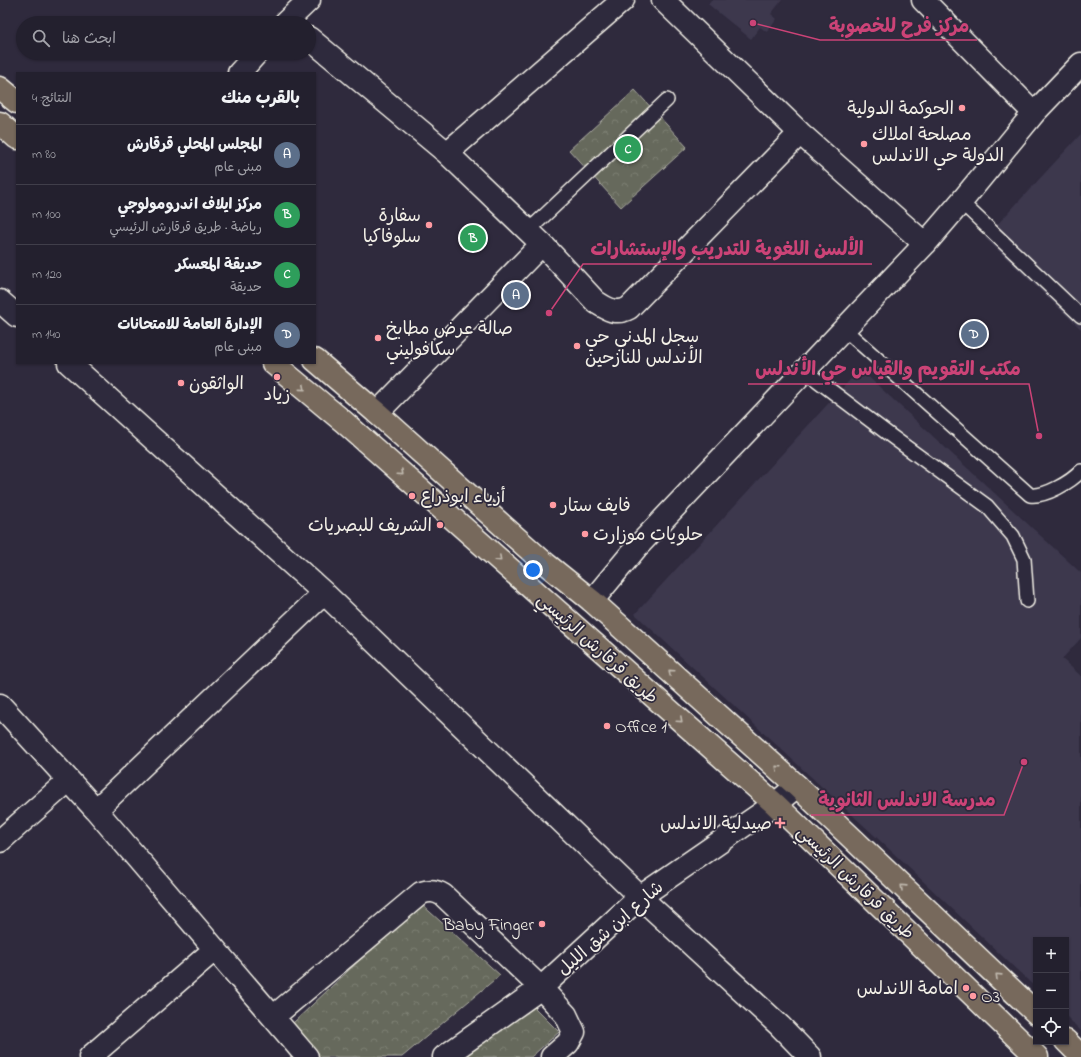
<!DOCTYPE html>
<html lang="ar">
<meta charset="utf-8">
<style>
body{margin:0;font-family:"Indie Flower","Playpen Sans Arabic",sans-serif;background:#2b2836;color:#f1f3f6;direction:rtl}
.controls{position:absolute;right:12px;bottom:12px;display:grid;overflow:hidden;border-radius:0px;box-shadow:0 1px 3px #0004}
.controls button{width:36px;height:36px;display:grid;place-items:center;padding:0;border:0;border-bottom:1px solid #403e4a;background:#23202e;color:#f1f3f6;font:20px sans-serif}
.you{position:absolute;left:533px;top:570px;width:14px;height:14px;margin:-10px;border:3px solid #fff;border-radius:50%;background:#1a73e8;box-shadow:0 0 0 6px #1a73e833}
.badge{display:grid;place-items:center;width:26px;height:26px;border-radius:50%;background:#ff9aa2;color:#fff;font-size:13px;font-weight:700}
.pin{position:absolute;translate:-50% -50%;border:2px solid #fff;box-shadow:0 1px 4px #0006}
.list{margin:0;padding:0;list-style:none}
h2{display:flex;justify-content:space-between;align-items:center;height:52px;margin:0;padding:0 16px;font-size:17px}
h2 small{font-size:13px;font-weight:400;color:#a3a3aa}
.list li{display:grid;grid-template-columns:26px 1fr auto;gap:12px;align-items:center;box-sizing:border-box;height:60px;padding:0 16px;border-top:1px solid #403e4a}
.list b{display:block;font-size:15px;white-space:nowrap}
.list p{margin:0;font-size:13px;white-space:nowrap;color:#a3a3aa}
.list em{font-size:13px;font-style:normal;color:#a3a3aa}
.icon{flex:none;width:22px;height:22px;fill:none;stroke:currentColor;stroke-width:2;stroke-linecap:round;stroke-linejoin:round}
.map{position:relative;flex:none;width:1081px;height:1057px;overflow:hidden;direction:ltr}
.search{position:absolute;background:#23202e;box-shadow:0 1px 3px #0004;left:16px;top:16px;width:300px;height:44px;display:flex;align-items:center;gap:10px;box-sizing:border-box;padding:0 14px;border-radius:22px;color:#a3a3aa;font-size:15px}
.panel{position:absolute;background:#23202e;box-shadow:0 1px 3px #0004;left:16px;top:72px;width:300px;height:292px;border-radius:0px;direction:rtl}
.map>svg:first-child{display:block}
.built{fill:#3d384e}
.forest{fill:url(#forest-crowns);stroke:#adada2}
.lines{fill:none;stroke-linecap:round;stroke-linejoin:round}
.service-casing{stroke:#f4f1e8;stroke-width:16}
.minor-casing{stroke:#f4f1e8;stroke-width:25}
.primary-casing{stroke:#f4f1e8;stroke-width:25}
.service{stroke:#2f2a3d;stroke-width:13}
.minor{stroke:#2f2a3d;stroke-width:22}
.primary{stroke:#77695c;stroke-width:22}
.oneway{stroke:#c2bbb0}
.poi-dot{fill:#ff9aa2;stroke:#2f2a3d;stroke-width:1.5}
.labels{text-anchor:middle;stroke-width:3.5;stroke-linejoin:round;paint-order:stroke}
.poi-label{font-size:18px;fill:#f4f1e8;stroke:#2f2a3d;text-anchor:start}
.street-label{font-size:18px;fill:#f4f1e8;stroke:#2f2a3d}
.leader{fill:none;stroke:#cc4377;stroke-width:1.5}
.callout-dot{fill:#cc4377;stroke:#2f2a3d;stroke-width:1.5}
.callout-label{font-size:19px;text-anchor:middle;font-weight:bold;fill:#cc4377;stroke:#2f2a3d;stroke-width:3.5;stroke-linejoin:round;paint-order:stroke}
</style>
<div class="map">
<svg width="1081" height="1057" viewBox="0 0 1081 1057">
<defs>
<pattern id="forest-crowns" width="20" height="18" patternUnits="userSpaceOnUse"><rect width="20" height="18" fill="#66695b"/><path d="M2 6a3 3 0 1 1 6 0M12 15a3 3 0 1 1 6 0" fill="none" stroke="#7c7f73"/></pattern>
</defs>
<rect width="100%" height="100%" fill="#2f2a3d"/>
<filter id="ink" filterUnits="userSpaceOnUse"><feTurbulence type="fractalNoise" baseFrequency=".025" numOctaves="2"/><feDisplacementMap in="SourceGraphic" scale="8" xChannelSelector="R" yChannelSelector="G"/><feConvolveMatrix kernelMatrix="1 2 1 2 8 2 1 2 1" color-interpolation-filters="sRGB"/></filter>
<g filter="url(#ink)">
<!-- built -->
<path class="built" d="M 711,0 L 782,0 L 771,14 L 777,19 L 767,32 L 760,27 L 751,39 L 708,4 Z
M 1081,134 L 1081,329 L 985,238 Z
M 860,369 L 1081,573 L 1081,638 L 1062,659 L 1081,676 L 1081,1031 L 1066,1016 L 1066,940 L 1036,940 L 1036,988 L 888,848 L 635,614 Z"/>
<!-- forest -->
<path class="forest" d="M 635,90 L 687,147 L 621,207 L 569,150 Z
M 420,903 L 500,975 L 402,1057 L 316,1057 L 293,1023 Z
M 529,1002 L 559,1032 L 531,1057 L 465,1057 Z"/>
<g class="lines">
<defs>
<path id="service" d="M 961,202 L 1081,316
M 528,231 L 667,100
M 844,329 L 1030,495 C 1045,497 1071,482 1081,471
M 805,371 L 891,436 L 987,506 L 1013,536 L 1024,559 L 1027,601"/>
<path id="minor" d="M 663,0 L 800,133 L 925,244
M 923,0 L 1034,113
M 285,23 L 309,0
M 309,38 L 447,153 L 542,244 L 596,302 C 607,309 616,315 629,308 L 800,133
M 239,73 L 257,53
M 447,153 L 623,0
M 0,301 L 17,316
M 69,363 L 324,593 L 640,897 L 780,1026 L 810,1057
M 377,413 L 542,244
M 592,601 L 636,548 L 925,244 L 961,202 L 1034,113 L 1081,64
M 0,705 L 96,810 L 307,1057
M 96,810 L 324,593
M 0,841 L 68,781
M 273,1017 L 421,893 C 429,890 435,890 443,895 L 541,988 L 566,1015 L 574,1032 L 568,1043 L 552,1057
M 90,1057 L 214,950
M 444,1057 L 541,988 L 640,897 L 775,804 L 797,786"/>
<path id="primary" d="M 0,88 L 17,102
M 0,123 L 17,138
M 315,360 L 377,413 L 541,560 L 592,601 L 797,786 L 1036,1013
M 273,363 L 344,422 L 775,804 L 1037,1057
M 1066,1041 L 1081,1056"/>
</defs>
<!-- service casing -->
<use href="#service" class="service-casing"/>
<!-- minor casing -->
<use href="#minor" class="minor-casing"/>
<!-- primary casing -->
<use href="#primary" class="primary-casing"/>
<!-- service -->
<use href="#service" class="service"/>
<!-- minor -->
<use href="#minor" class="minor"/>
<!-- primary -->
<use href="#primary" class="primary"/>
</g>
<!-- one-way arrows -->
<defs><path id="oneway-chevron" d="M-2-3.5L2.5 0L-2 3.5" fill="none" stroke-width="1.6" stroke-linecap="round" stroke-linejoin="round"/></defs>
<g class="oneway">
<use href="#oneway-chevron" transform="translate(303 388) rotate(40)"/>
<use href="#oneway-chevron" transform="translate(401 473) rotate(42)"/>
<use href="#oneway-chevron" transform="translate(499 559) rotate(42)"/>
<use href="#oneway-chevron" transform="translate(671 672) rotate(-138)"/>
<use href="#oneway-chevron" transform="translate(680 720) rotate(42)"/>
<use href="#oneway-chevron" transform="translate(778 768) rotate(-138)"/>
<use href="#oneway-chevron" transform="translate(903 887) rotate(-136)"/>
<use href="#oneway-chevron" transform="translate(998 976) rotate(-136)"/>
</g>
</g>
<!-- markers -->
<g class="poi-dot">
<circle cx="962" cy="108" r="4"/>
<circle cx="864" cy="144" r="4"/>
<circle cx="429" cy="225" r="4"/>
<circle cx="378" cy="338" r="4"/>
<circle cx="577" cy="346" r="4"/>
<circle cx="277" cy="377" r="4"/>
<circle cx="181" cy="383" r="4"/>
<circle cx="412" cy="496" r="4"/>
<circle cx="553" cy="505" r="4"/>
<circle cx="440" cy="525" r="4"/>
<circle cx="585" cy="534" r="4"/>
<circle cx="607" cy="726" r="4"/>
<path d="M778 817h4v4h4v4h-4v4h-4v-4h-4v-4h4z"/>
<circle cx="542" cy="924" r="4"/>
<circle cx="966" cy="988" r="4"/>
<circle cx="973" cy="996" r="4"/>
</g>
<g class="labels">
<!-- poi labels -->
<g class="poi-label">
<text x="954" y="114" text-anchor="end">الحوكمة الدولية</text>
<text x="872" y="140">مصلحة املاك<tspan x="872" dy="21">الدولة حي الاندلس</tspan></text>
<text x="421" y="221" text-anchor="end">سفارة<tspan x="421" dy="21">سلوفاكيا</tspan></text>
<text x="386" y="334">صالة عرض مطابخ<tspan x="386" dy="21">سكافوليني</tspan></text>
<text x="585" y="342">سجل المدني حي<tspan x="585" dy="21">الأندلس للنازحين</tspan></text>
<text x="189" y="389">الواثقون</text>
<text x="277" y="400" text-anchor="middle">زياد</text>
<text x="420" y="502">أزياء ابوذراع</text>
<text x="561" y="511">فايف ستار</text>
<text x="432" y="531" text-anchor="end">الشريف للبصريات</text>
<text x="593" y="540">حلويات موزارت</text>
<text x="615" y="732">Office 1</text>
<text x="772" y="829" text-anchor="end">صيدلية الاندلس</text>
<text x="534" y="930" text-anchor="end">Baby Finger</text>
<text x="958" y="994" text-anchor="end">امامة الاندلس</text>
<text x="981" y="1002">O3</text>
</g>
<!-- street labels -->
<g class="street-label">
<text transform="translate(598 648) rotate(42)" y="6">طريق قرقارش الرئيسي</text>
<text transform="translate(856 882) rotate(44)" y="6">طريق قرقارش الرئيسي</text>
<text transform="translate(610 928) rotate(-41)" y="6">شارع ابن شق الليل</text>
</g>
</g>
<!-- callouts -->
<path class="leader" d="M753 23L820 40H977M549 313L583 264H872M1039 436L1029 384H748M1024 762L1004 815H811"/>
<g class="callout-dot">
<circle cx="753" cy="23" r="4"/>
<circle cx="549" cy="313" r="4"/>
<circle cx="1039" cy="436" r="4"/>
<circle cx="1024" cy="762" r="4"/>
</g>
<g class="callout-label">
<text x="899" y="32">مركز فرح للخصوبة</text>
<text x="727" y="255">الألسن اللغوية للتدريب والإستشارات</text>
<text x="888" y="375">مكتب التقويم والقياس حي الأندلس</text>
<text x="907" y="806">مدرسة الاندلس الثانوية</text>
</g>
</svg>
<div class="controls">
<button>+</button>
<button>−</button>
<button><svg class="icon" aria-label="locate" viewBox="0 0 24 24"><circle cx="12" cy="12" r="6"/><path d="M12 2v4M12 18v4M2 12h4M18 12h4"/></svg></button>
</div>
<div class="you"></div>
<div class="pin badge" style="left:516px;top:295px;background:#5c6f8a">A</div>
<div class="pin badge" style="left:473px;top:238px;background:#2e9e5b">B</div>
<div class="pin badge" style="left:628px;top:149px;background:#2e9e5b">C</div>
<div class="pin badge" style="left:974px;top:334px;background:#5c6f8a">D</div>
<div class="search"><svg class="icon" aria-label="search" viewBox="0 0 24 24"><circle cx="10" cy="10" r="6"/><path d="M15 15l6 6"/></svg>ابحث هنا</div>
<section class="panel">
<h2>بالقرب منك<small>النتائج: 4</small></h2>
<ul class="list">
<li><span class="badge" style="background:#5c6f8a">A</span><div><b>المجلس المحلي قرقارش</b><p>مبنى عام</p></div><em>80 m</em></li>
<li><span class="badge" style="background:#2e9e5b">B</span><div><b>مركز ايلاف اندرومولوجي</b><p>رياضة · طريق قرقارش الرئيسي</p></div><em>100 m</em></li>
<li><span class="badge" style="background:#2e9e5b">C</span><div><b>حديقة المعسكر</b><p>حديقة</p></div><em>120 m</em></li>
<li><span class="badge" style="background:#5c6f8a">D</span><div><b>الإدارة العامة للامتحانات</b><p>مبنى عام</p></div><em>140 m</em></li>
</ul>
</section>
</div>
